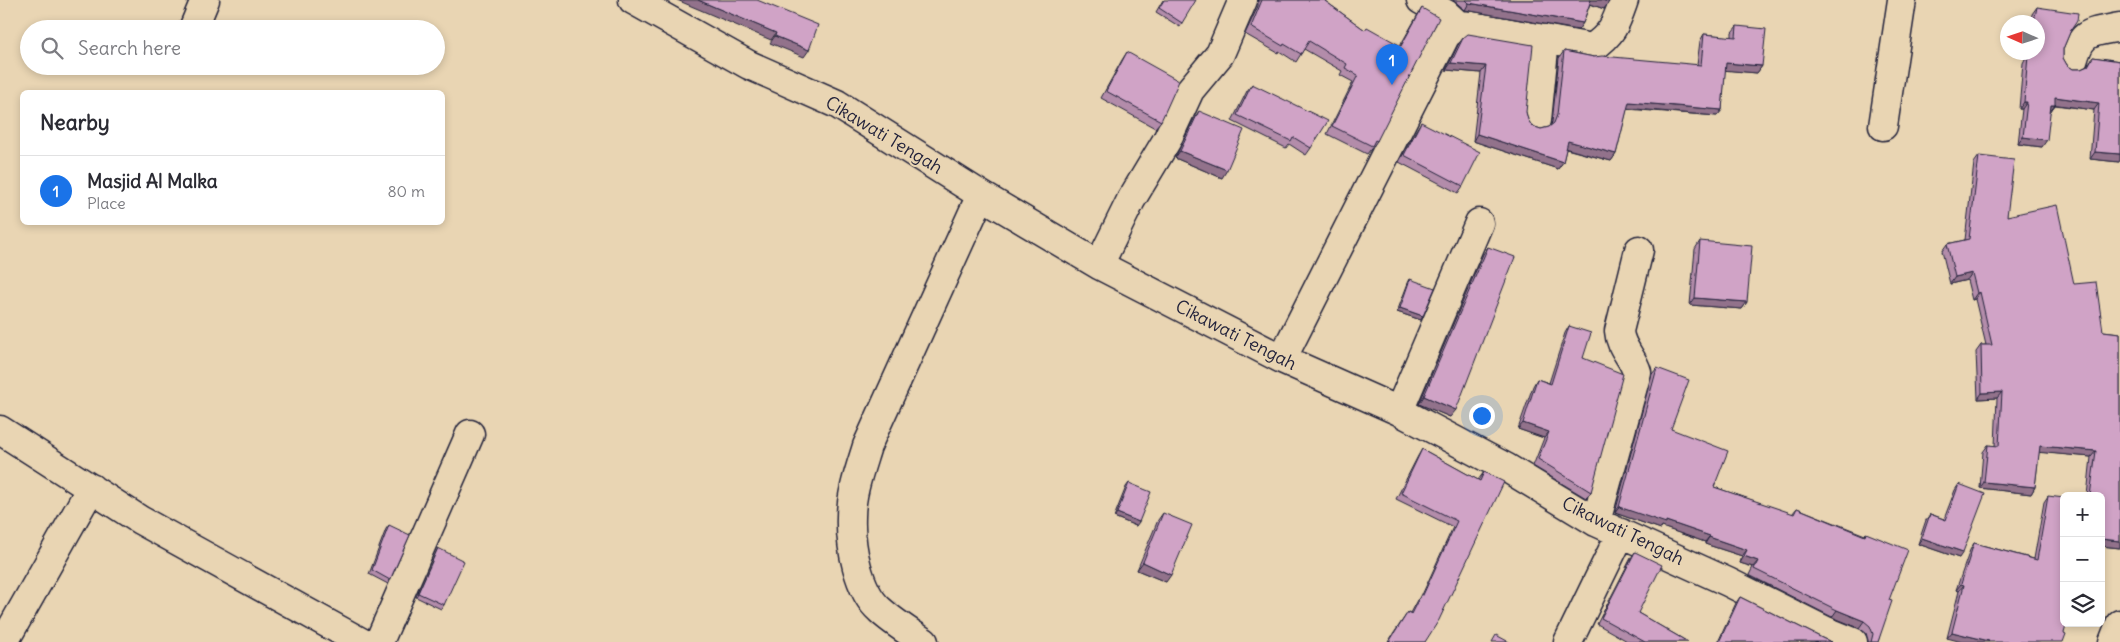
<!DOCTYPE html>
<meta charset="utf-8">
<style>
body{margin:0;font-family:Delius,sans-serif;background:#f2f2f3;color:#2b2b33}
.controls{position:absolute;right:15px;bottom:15px;display:grid;overflow:hidden;border-radius:8px;box-shadow:0 2px 8px #0003}
.controls button{width:45px;height:45px;display:grid;place-items:center;padding:0;border:0;border-bottom:1px solid #e1e1e2;background:#fff;color:#2b2b33;font:25px sans-serif}
.compass{position:absolute;left:2000px;top:15px;width:45px;height:45px;border-radius:50%;background:#fff;box-shadow:0 2px 8px #0003;rotate:273deg}
.you{position:absolute;left:1481px;top:415px;width:18px;height:18px;margin:-12px;border:4px solid #fff;border-radius:50%;background:#1a73e8;box-shadow:0 0 0 8px #1a73e833}
.badge{display:grid;place-items:center;width:32px;height:32px;border-radius:50%;background:#1a73e8;color:#fff;font-size:16px;font-weight:700}
.pin{position:absolute;translate:-50% -41px;filter:drop-shadow(0 1px 2px #0008)}
.pin::after{content:'';position:absolute;top:26px;width:18px;height:15px;background:inherit;clip-path:polygon(0 0,100% 0,50% 100%)}
.list{margin:0;padding:0;list-style:none}
h2{display:flex;justify-content:space-between;align-items:center;height:65px;margin:0;padding:0 20px;font-size:21px}
h2 small{font-size:16px;font-weight:400;color:#7c7c81}
.list li{display:grid;grid-template-columns:32px 1fr auto;gap:15px;align-items:center;box-sizing:border-box;height:70px;padding:0 20px;border-top:1px solid #e1e1e2}
.list b{display:block;font-size:19px;white-space:nowrap}
.list p{margin:0;font-size:16px;white-space:nowrap;color:#7c7c81}
.list em{font-size:16px;font-style:normal;color:#7c7c81}
.icon{flex:none;width:28px;height:28px;fill:none;stroke:currentColor;stroke-width:2;stroke-linecap:round;stroke-linejoin:round}
.map{position:relative;flex:none;width:2120px;height:642px;overflow:hidden}
.search{position:absolute;background:#fff;box-shadow:0 2px 8px #0003;left:20px;top:20px;width:425px;height:55px;display:flex;align-items:center;gap:12px;box-sizing:border-box;padding:0 18px;border-radius:28px;color:#7c7c81;font-size:19px}
.panel{position:absolute;background:#fff;box-shadow:0 2px 8px #0003;left:20px;top:90px;width:425px;height:135px;border-radius:8px}
.map>svg:first-child{display:block}
.lines{fill:none;stroke-linecap:round;stroke-linejoin:round}
.minor-casing{stroke:#22223b;stroke-width:31}
.minor{stroke:#e9d5b3;stroke-width:28}
.wall{fill:#b38caa;stroke:#22223b}
.shaded-wall{fill:#92728b;stroke:#22223b}
.building{fill:#d0a3c6;stroke:#22223b}
.labels{text-anchor:middle;stroke-width:4;stroke-linejoin:round;paint-order:stroke}
.street-label{font-size:18px;fill:#22223b;stroke:#e9d5b3}
</style>
<div class="map">
<svg width="2120" height="642" viewBox="0 0 2120 642">
<rect width="100%" height="100%" fill="#e9d5b3"/>
<filter id="ink" filterUnits="userSpaceOnUse"><feTurbulence type="fractalNoise" baseFrequency=".02" numOctaves="2"/><feDisplacementMap in="SourceGraphic" scale="10" xChannelSelector="R" yChannelSelector="G"/><feConvolveMatrix kernelMatrix="1 2 1 2 8 2 1 2 1" color-interpolation-filters="sRGB"/></filter>
<g filter="url(#ink)">
<g class="lines">
<defs>
<path id="minor" d="M 633,0 L 749,65 L 837,104 L 981,195 L 1099,265 L 1282,359 L 1399,411 L 1507,468 L 1596,522 L 1728,582 L 1826,631 L 1853,642
M 1421,0 L 1446,14 L 1458,25
M 193,29 L 205,0
M 2073,61 C 2082,30 2090,33 2120,27
M 1537,120 L 1545,39
M 1883,126 L 1902,0
M 1099,265 L 1131,200 L 1167,140 L 1190,90 L 1220,54 L 1243,0
M 1282,359 L 1446,35 L 1458,25 L 1473,26 L 1592,48 C 1613,34 1616,23 1624,0
M 1399,411 L 1479,223
M 0,430 L 140,520 L 361,642
M 1596,522 L 1637,372 C 1633,357 1620,348 1619,331 L 1639,250
M 4,642 L 91,488
M 379,642 L 470,434
M 924,642 C 909,632 893,622 880,610 C 858,591 850,545 851,517 C 851,493 860,469 867,446 L 981,195
M 1568,642 L 1621,533
M 2113,642 L 2120,624"/>
</defs>
<!-- minor casing -->
<use href="#minor" class="minor-casing"/>
<!-- minor -->
<use href="#minor" class="minor"/>
</g>
<!-- wall -->
<path class="wall" d="M 1163,0 L 1182,23 L 1180,27 L 1156,12 Z
M 1258,0 L 1326,0 L 1325,1 L 1365,30 L 1400,46 L 1417,16 L 1422,8 L 1377,141 L 1367,154 L 1327,134 L 1353,82 L 1340,75 L 1342,71 L 1304,49 L 1296,62 L 1279,51 L 1278,53 L 1245,34 L 1258,6 Z
M 1453,0 L 1610,0 L 1604,9 L 1590,4 L 1583,23 L 1578,30 L 1465,10 Z
M 2037,7 L 2071,30 L 2063,49 L 2063,58 L 2067,65 L 2073,69 L 2081,69 L 2087,66 L 2093,57 L 2120,61 L 2120,160 L 2119,162 L 2090,159 L 2094,110 L 2055,105 L 2050,112 L 2042,147 L 2018,144 L 2022,109 L 2019,109 L 2023,63 L 2025,59 L 2026,52 L 2038,52 L 2038,22 L 2031,22 L 2032,14 Z
M 1737,26 L 1762,66 L 1757,73 L 1725,70 L 1722,110 L 1717,116 L 1627,109 L 1616,154 L 1611,161 L 1566,149 L 1563,162 L 1558,169 L 1473,141 L 1481,73 L 1446,70 L 1458,45 L 1463,38 L 1526,112 L 1528,120 L 1532,126 L 1541,129 L 1549,127 L 1551,125 L 1552,122 L 1559,58 L 1564,51 L 1594,57 L 1697,65 L 1700,41 L 1704,34 L 1732,37 L 1732,32 Z
M 1127,52 L 1161,121 L 1155,128 L 1101,98 L 1122,60 Z
M 1252,84 L 1311,148 L 1306,155 L 1289,144 L 1286,148 L 1232,121 L 1247,91 Z
M 1199,111 L 1222,178 L 1175,158 L 1194,119 Z
M 1421,122 L 1463,186 L 1458,193 L 1399,162 L 1416,130 Z
M 1979,156 L 2007,216 L 2074,284 L 2103,331 L 2120,333 L 2120,548 L 2101,546 L 2101,496 L 2087,496 L 2091,457 L 2039,452 L 2035,487 L 2031,494 L 1980,488 L 1983,452 L 1988,445 L 1995,446 L 1997,398 L 1978,399 L 1976,352 L 1981,345 L 1986,345 L 1975,299 L 1972,300 L 1967,280 L 1950,284 L 1942,251 L 1947,244 L 1965,240 L 1974,163 Z
M 1700,241 L 1747,302 L 1742,309 L 1690,305 L 1695,249 Z
M 1488,247 L 1450,417 L 1419,404 L 1483,254 Z
M 1410,279 L 1423,316 L 1421,320 L 1397,312 L 1408,283 Z
M 1569,326 L 1583,358 L 1591,492 L 1586,498 L 1533,466 L 1544,438 L 1518,429 L 1533,386 L 1537,379 L 1549,383 L 1565,333 Z
M 1657,368 L 1671,429 L 1714,487 L 1792,514 L 1797,508 L 1865,535 L 1866,533 L 1889,600 L 1878,642 L 1868,642 L 1868,640 L 1866,633 L 1859,628 L 1832,617 L 1749,575 L 1753,567 L 1740,563 L 1742,556 L 1705,544 L 1705,542 L 1662,527 L 1661,529 L 1615,513 L 1652,374 Z
M 1422,449 L 1478,480 L 1484,472 L 1425,642 L 1388,642 L 1408,612 L 1410,613 L 1417,600 L 1422,595 L 1453,527 L 1396,499 L 1418,456 Z
M 1129,483 L 1136,526 L 1114,517 L 1126,487 Z
M 1959,484 L 1959,558 L 1918,544 L 1926,520 L 1930,514 L 1944,519 L 1955,490 Z
M 2048,496 L 2064,623 L 1947,638 L 1959,591 L 1956,590 L 1970,550 L 1974,543 L 2034,559 L 2044,502 Z
M 1163,513 L 1166,582 L 1137,570 L 1158,520 Z
M 389,525 L 390,580 L 388,584 L 369,574 L 386,529 Z
M 438,548 L 444,605 L 441,609 L 416,597 L 436,552 Z
M 1635,552 L 1638,613 L 1688,642 L 1629,642 L 1597,624 L 1631,558 Z
M 1740,597 L 1824,639 L 1832,642 L 1718,642 L 1736,603 Z"/>
<!-- shaded-wall -->
<path class="shaded-wall" d="M 677,0 L 698,0 L 776,33 L 771,40 Z
M 1590,0 L 1602,0 L 1609,2 L 1604,9 L 1588,3 Z
M 1469,3 L 1583,23 L 1578,30 L 1465,10 Z
M 775,36 L 809,50 L 804,57 L 770,43 Z
M 1451,63 L 1486,66 L 1481,73 L 1446,70 Z
M 1726,63 L 1762,66 L 1757,73 L 1721,70 Z
M 2055,97 L 2099,103 L 2094,110 L 2051,104 Z
M 1629,102 L 1722,110 L 1717,116 L 1624,108 Z
M 2024,102 L 2027,102 L 2022,109 L 2019,109 Z
M 2051,105 L 2055,105 L 2050,112 Z
M 1477,134 L 1563,162 L 1558,169 L 1473,141 Z
M 2023,137 L 2047,140 L 2042,147 L 2018,144 Z
M 1568,141 L 1616,154 L 1611,161 L 1564,148 Z
M 1180,151 L 1227,170 L 1222,178 L 1175,158 Z
M 2095,152 L 2120,154 L 2120,160 L 2119,162 L 2090,159 Z
M 1972,273 L 1967,280 L 1950,284 L 1955,277 Z
M 1980,292 L 1975,299 L 1972,300 L 1977,293 Z
M 1695,298 L 1747,302 L 1742,309 L 1690,305 Z
M 1400,308 L 1423,316 L 1421,320 L 1397,312 Z
M 2002,392 L 1997,398 L 1978,399 L 1982,393 Z
M 1424,396 L 1456,410 L 1450,417 L 1419,404 Z
M 1523,423 L 1549,432 L 1544,438 L 1518,429 Z
M 2040,446 L 2096,451 L 2091,457 L 2035,452 Z
M 1984,482 L 2035,487 L 2031,494 L 1980,488 Z
M 1619,507 L 1666,521 L 1710,536 L 1705,542 L 1662,527 L 1661,529 L 1615,513 Z
M 1117,513 L 1139,522 L 1136,526 L 1114,517 Z
M 1709,537 L 1747,550 L 1742,556 L 1705,544 Z
M 1922,538 L 1963,552 L 1959,558 L 1918,544 Z
M 2101,539 L 2120,541 L 2120,548 L 2101,546 Z
M 1744,556 L 1758,561 L 1753,567 L 1740,563 Z
M 1143,562 L 1171,575 L 1166,582 L 1137,570 Z
M 1961,584 L 1964,585 L 1959,591 L 1956,590 Z
M 1837,610 L 1864,621 L 1859,628 L 1832,617 Z
M 1952,632 L 1989,641 L 1988,642 L 1962,642 L 1947,638 Z"/>
<!-- building -->
<path class="building" d="M 698,0 L 757,0 L 818,25 L 809,50 L 775,36 L 776,33 Z
M 1164,0 L 1196,0 L 1182,23 L 1159,8 Z
M 1262,0 L 1326,0 L 1325,1 L 1365,30 L 1367,27 L 1401,46 L 1422,8 L 1439,18 L 1377,141 L 1375,140 L 1372,146 L 1332,126 L 1358,75 L 1345,68 L 1347,64 L 1309,41 L 1301,54 L 1284,44 L 1283,46 L 1251,27 Z
M 1466,0 L 1591,0 L 1583,23 L 1469,3 Z
M 1602,0 L 1610,0 L 1609,2 Z
M 2037,7 L 2078,13 L 2077,21 L 2071,30 L 2063,49 L 2063,58 L 2067,65 L 2073,69 L 2081,69 L 2088,66 L 2093,57 L 2120,61 L 2120,154 L 2095,152 L 2099,103 L 2055,97 L 2055,105 L 2051,105 L 2047,140 L 2023,137 L 2027,102 L 2024,102 L 2028,56 L 2030,56 L 2030,52 L 2038,52 L 2038,22 L 2034,22 Z
M 1737,26 L 1766,29 L 1762,66 L 1726,63 L 1722,110 L 1629,102 L 1616,154 L 1568,141 L 1563,162 L 1477,134 L 1486,66 L 1451,63 L 1463,38 L 1468,34 L 1533,45 L 1526,112 L 1528,120 L 1532,126 L 1541,129 L 1549,127 L 1554,123 L 1557,115 L 1564,51 L 1594,57 L 1602,56 L 1701,65 L 1704,34 L 1736,37 Z
M 1127,52 L 1179,81 L 1161,121 L 1106,91 Z
M 1252,84 L 1328,121 L 1311,148 L 1293,137 L 1291,141 L 1237,115 Z
M 1199,111 L 1244,130 L 1227,170 L 1180,151 Z
M 1421,122 L 1480,152 L 1463,186 L 1404,155 Z
M 1979,156 L 2014,160 L 2007,216 L 2057,205 L 2074,284 L 2096,282 L 2103,331 L 2120,333 L 2120,541 L 2101,539 L 2101,496 L 2090,496 L 2096,451 L 2040,446 L 2035,487 L 1984,482 L 1988,445 L 1999,446 L 2002,392 L 1982,393 L 1981,345 L 1992,345 L 1980,292 L 1977,293 L 1972,273 L 1955,277 L 1947,244 L 1969,239 Z
M 1700,241 L 1752,246 L 1747,302 L 1695,298 Z
M 1488,247 L 1515,257 L 1456,410 L 1424,396 Z
M 1410,279 L 1435,288 L 1423,316 L 1400,308 Z
M 1569,326 L 1591,333 L 1583,358 L 1623,374 L 1591,492 L 1538,459 L 1549,432 L 1523,423 L 1537,379 L 1551,384 Z
M 1657,368 L 1689,380 L 1671,429 L 1728,451 L 1714,487 L 1794,514 L 1797,508 L 1865,536 L 1866,533 L 1908,550 L 1889,600 L 1892,601 L 1878,642 L 1871,642 L 1873,634 L 1870,626 L 1864,621 L 1837,610 L 1754,569 L 1758,561 L 1744,556 L 1747,550 L 1709,537 L 1710,536 L 1666,521 L 1666,523 L 1619,507 Z
M 1422,449 L 1480,481 L 1484,472 L 1504,482 L 1439,620 L 1425,642 L 1389,642 L 1408,612 L 1411,614 L 1421,594 L 1423,595 L 1457,521 L 1401,493 Z
M 1129,483 L 1151,492 L 1139,522 L 1117,513 Z
M 1959,484 L 1985,494 L 1963,552 L 1922,538 L 1930,514 L 1946,520 Z
M 2048,496 L 2064,498 L 2064,623 L 2067,623 L 2064,633 L 2066,634 L 2063,642 L 1988,642 L 1989,641 L 1952,632 L 1964,585 L 1961,584 L 1974,543 L 2037,560 Z
M 1163,513 L 1192,525 L 1171,575 L 1143,562 Z
M 389,525 L 410,535 L 390,580 L 372,570 Z
M 438,548 L 464,561 L 444,605 L 418,593 Z
M 1635,552 L 1662,565 L 1638,613 L 1688,642 L 1645,642 L 1601,618 Z
M 1740,597 L 1824,639 L 1832,642 L 1719,642 Z
M 1496,635 L 1509,642 L 1492,642 Z"/>
</g>
<g class="labels">
<!-- street labels -->
<g class="street-label">
<text transform="translate(884 135) rotate(31)" y="6">Cikawati Tengah</text>
<text transform="translate(1236 335) rotate(27)" y="6">Cikawati Tengah</text>
<text transform="translate(1623 531) rotate(26)" y="6">Cikawati Tengah</text>
</g>
</g>
</svg>
<div class="controls">
<button>+</button>
<button>−</button>
<button><svg class="icon" aria-label="layers" viewBox="0 0 24 24"><path d="M12 4l9 5-9 5-9-5zM3 14l9 5 9-5"/></svg></button>
</div>
<svg class="compass" viewBox="-18 -18 36 36"><path d="M0-13l5 13h-10z" fill="#e53935"/><path d="M0 13l5-13h-10z" fill="#7c7c81"/></svg>
<div class="you"></div>
<div class="pin badge" style="left:1392px;top:85px">1</div>
<div class="search"><svg class="icon" aria-label="search" viewBox="0 0 24 24"><circle cx="10" cy="10" r="6"/><path d="M15 15l6 6"/></svg>Search here</div>
<section class="panel">
<h2>Nearby<small></small></h2>
<ul class="list">
<li><span class="badge">1</span><div><b>Masjid Al Malka</b><p>Place</p></div><em>80 m</em></li>
</ul>
</section>
</div>
